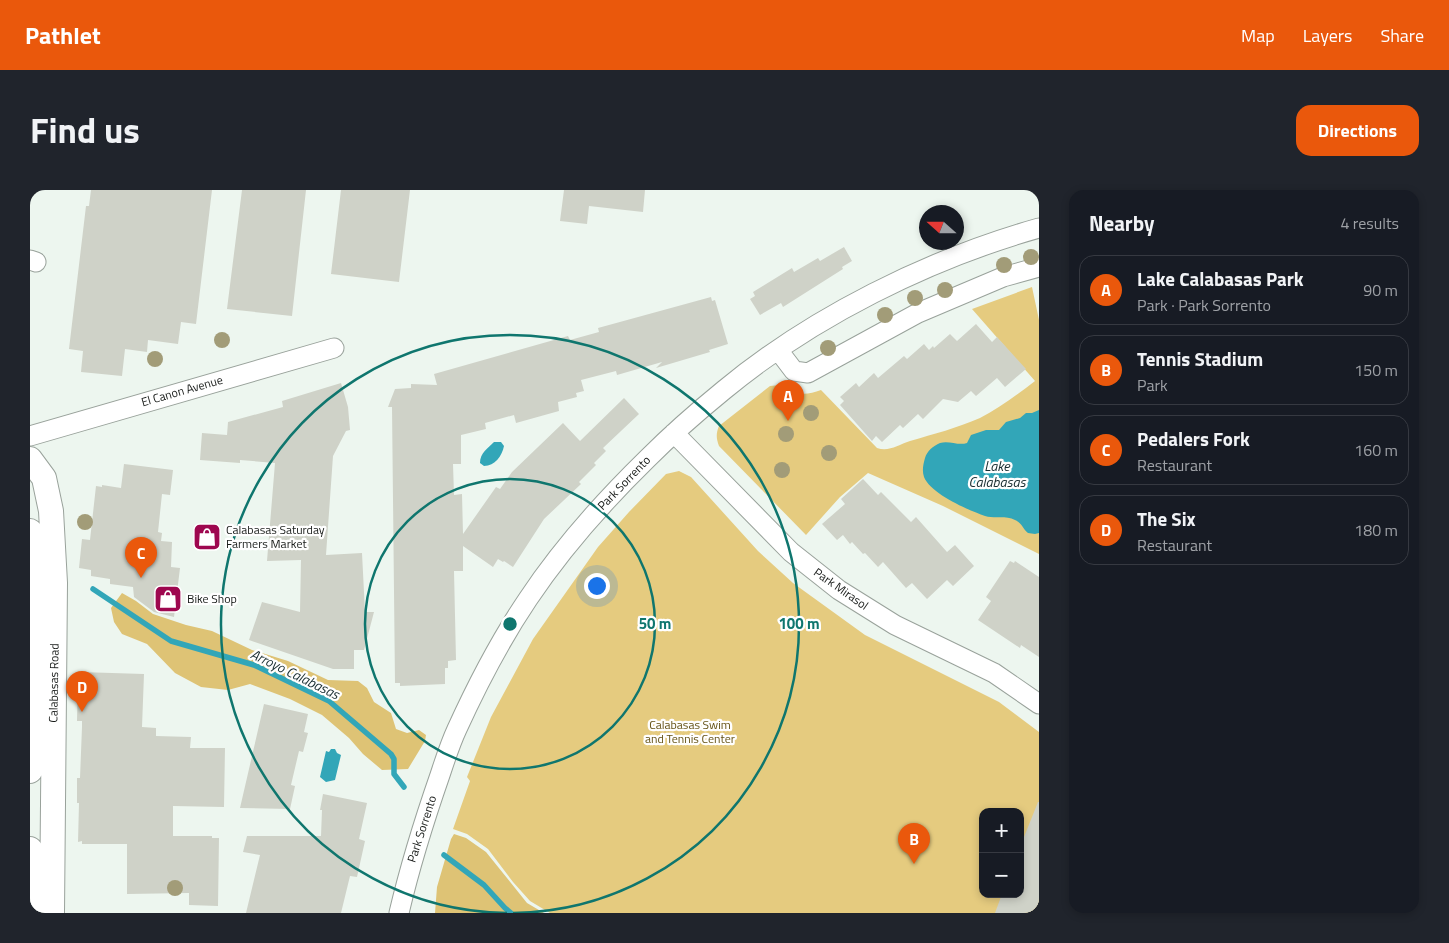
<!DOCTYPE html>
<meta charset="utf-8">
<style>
body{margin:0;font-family:"Titillium Web",sans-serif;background:#20242c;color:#f1f3f6}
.controls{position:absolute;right:15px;bottom:15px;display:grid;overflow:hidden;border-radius:10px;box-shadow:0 2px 8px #0003}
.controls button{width:45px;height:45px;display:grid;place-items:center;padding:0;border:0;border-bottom:1px solid #363941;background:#171b24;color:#f1f3f6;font:25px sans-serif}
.compass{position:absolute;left:889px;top:15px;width:45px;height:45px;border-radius:50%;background:#171b24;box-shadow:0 2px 8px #0003;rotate:291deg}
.you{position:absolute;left:566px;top:395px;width:18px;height:18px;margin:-12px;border:4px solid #fff;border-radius:50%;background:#1a73e8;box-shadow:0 0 0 8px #1a73e833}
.badge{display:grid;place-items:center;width:32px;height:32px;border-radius:50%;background:#ea580c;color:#fff;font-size:16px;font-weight:700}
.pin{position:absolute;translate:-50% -41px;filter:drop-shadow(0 1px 2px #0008)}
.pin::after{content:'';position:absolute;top:26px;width:18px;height:15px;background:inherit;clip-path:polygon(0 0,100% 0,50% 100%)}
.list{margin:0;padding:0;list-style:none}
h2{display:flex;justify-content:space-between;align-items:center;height:65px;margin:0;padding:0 20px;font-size:21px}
h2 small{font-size:16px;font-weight:400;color:#9ea1a6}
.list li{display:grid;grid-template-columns:32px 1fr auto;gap:15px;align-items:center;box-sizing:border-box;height:70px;margin:0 10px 10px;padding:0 10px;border:1px solid #363941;border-radius:15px}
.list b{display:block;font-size:19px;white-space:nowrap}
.list p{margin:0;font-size:16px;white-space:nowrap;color:#9ea1a6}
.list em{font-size:16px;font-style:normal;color:#9ea1a6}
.map{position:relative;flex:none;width:1009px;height:723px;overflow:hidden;border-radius:15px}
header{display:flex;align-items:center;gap:30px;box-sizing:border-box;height:70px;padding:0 25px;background:#ea580c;color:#fff}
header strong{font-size:24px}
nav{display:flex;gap:28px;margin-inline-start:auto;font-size:18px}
.intro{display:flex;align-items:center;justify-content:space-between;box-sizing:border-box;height:120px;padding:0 30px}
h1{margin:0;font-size:35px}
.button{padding:12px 22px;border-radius:15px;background:#ea580c;color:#fff;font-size:18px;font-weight:700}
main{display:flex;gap:30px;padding:0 30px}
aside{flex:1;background:#171b24;border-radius:15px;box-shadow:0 2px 8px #0003}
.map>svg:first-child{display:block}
.green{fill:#e5cb7f;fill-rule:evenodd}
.forest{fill:#dec375}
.water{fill:#32a6b8}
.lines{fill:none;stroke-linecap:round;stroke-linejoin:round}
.stream{stroke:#32a6b8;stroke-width:5.5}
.building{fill:#cfd2c8}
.minor-casing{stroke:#99a29b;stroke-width:21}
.major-casing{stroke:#99a29b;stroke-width:26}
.minor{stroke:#fff;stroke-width:19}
.major{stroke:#fff;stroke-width:24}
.tree{fill:#a29c78}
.ring{fill:none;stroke:#0f766e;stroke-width:2.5}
.labels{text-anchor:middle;stroke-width:4.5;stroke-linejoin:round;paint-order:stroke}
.street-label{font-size:12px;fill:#181b19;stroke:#fff}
.poi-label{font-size:12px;fill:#181b19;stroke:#fff;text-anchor:start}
.park-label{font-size:12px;fill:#645216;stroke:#fff}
.water-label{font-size:14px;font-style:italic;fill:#192d31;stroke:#fff}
.centre{fill:#0f766e;stroke:#fff;stroke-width:2.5}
.ring-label{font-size:15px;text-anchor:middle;font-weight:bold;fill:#0f766e;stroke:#fff;stroke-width:4.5;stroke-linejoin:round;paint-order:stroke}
</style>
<header>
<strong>Pathlet</strong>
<nav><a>Map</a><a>Layers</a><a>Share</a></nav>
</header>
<div class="intro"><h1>Find us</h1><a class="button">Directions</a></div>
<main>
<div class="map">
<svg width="1009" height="723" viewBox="0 0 1009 723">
<rect width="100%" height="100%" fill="#edf6ef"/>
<!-- green -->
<path class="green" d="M 1002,97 L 1009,130 L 1009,364 L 913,316 L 838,283 L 810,307 L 776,345 L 689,256 C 686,248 686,243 689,236 L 740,196 L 750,195 C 763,205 776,206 791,200 L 847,258 C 859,262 868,255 880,251 C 904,244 927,238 950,228 C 970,218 988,204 1005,191 L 942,119 Z
M 649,281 L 661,287 L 728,361 L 763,393 L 835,445 L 969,512 L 1009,542 L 1009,723 L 520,723 L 500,711 L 483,692 L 458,659 L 437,644 L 423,639 L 440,591 L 437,587 L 461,527 L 503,449 L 568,357 L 599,322 L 636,284 ZM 953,622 L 990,622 L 990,704 L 953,704 Z"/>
<!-- forest -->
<path class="forest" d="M 92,403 L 106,411 L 123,424 L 156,435 L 182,441 L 222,460 L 258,471 L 298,490 L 328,491 L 337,498 L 344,512 L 361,523 L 366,539 L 377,543 L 389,540 L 396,545 L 395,551 L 378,579 L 352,580 L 333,564 L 319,548 L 292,525 L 260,509 L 220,494 L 198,500 L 171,497 L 145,483 L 117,454 L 92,444 L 84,432 L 81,418 Z
M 424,644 L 436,648 L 456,662 L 497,713 L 514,723 L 405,723 L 407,697 L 421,649 Z"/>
<!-- water -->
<path class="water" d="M 1009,220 L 1009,343 L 1005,344 L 998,343 C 993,339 992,333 985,330 C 976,325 965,329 955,326 C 938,320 901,304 894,287 C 892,281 893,275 895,268 C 897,261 903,256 910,253 C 919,250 928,256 937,253 L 941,245 L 956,240 L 969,240 L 976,232 L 990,228 L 996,223 L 1002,223 Z
M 464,252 L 471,252 L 474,256 C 472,266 465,276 454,276 L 450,273 C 450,263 458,258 464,252 Z
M 301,559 L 305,559 L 307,563 L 311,565 L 305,590 L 296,592 L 290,587 L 296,561 L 299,562 Z"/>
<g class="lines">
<!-- stream -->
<path class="stream" d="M 63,399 L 141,451 L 224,475 L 299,511 L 361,564 L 364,569 L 364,584 L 374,597
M 414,665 L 454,695 L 475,718 L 481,723"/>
</g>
<!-- building -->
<path class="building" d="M 61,0 L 182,0 L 166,134 L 151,132 L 148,154 L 118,150 L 117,162 L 95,159 L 92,186 L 51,182 L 53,161 L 39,159 L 56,16 L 59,16 Z
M 212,0 L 276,0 L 262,126 L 197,119 Z
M 311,0 L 380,0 L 369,92 L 301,84 Z
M 534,0 L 615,0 L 613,22 L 559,16 L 557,34 L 530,31 Z
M 814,57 L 822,71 L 812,77 L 813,79 L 753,117 L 751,113 L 730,125 L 720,109 L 725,106 L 723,102 L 762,78 L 764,82 L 788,68 L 790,71 Z
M 681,107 L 682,111 L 685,110 L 698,154 L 679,160 L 680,162 L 626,178 L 632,172 L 587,185 L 586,181 L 551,190 L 554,201 L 546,203 L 547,207 L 528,212 L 529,221 L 486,233 L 484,225 L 455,233 L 456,239 L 431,245 L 431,274 L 423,274 L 424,305 L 432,304 L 433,344 L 466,297 L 470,299 L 482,282 L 533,233 L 550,251 L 594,208 L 609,224 L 573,258 L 576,261 L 564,273 L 566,275 L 549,292 L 551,294 L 514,329 L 483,377 L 474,371 L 473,372 L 468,369 L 463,377 L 433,356 L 433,381 L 424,381 L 426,470 L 418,471 L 418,478 L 415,478 L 415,494 L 370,496 L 370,493 L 365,493 L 362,217 L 358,217 L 365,199 L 381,198 L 381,194 L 407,195 L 404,184 L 538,146 L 540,150 L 569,142 L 568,138 Z
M 946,134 L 962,152 L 967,147 L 996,179 L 975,197 L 967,188 L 946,206 L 941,201 L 928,212 L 913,209 L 893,229 L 888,224 L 873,238 L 870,235 L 852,252 L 846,246 L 842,251 L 810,215 L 814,211 L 810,207 L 826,193 L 829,197 L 844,183 L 848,188 L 874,166 L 877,169 L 894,154 L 899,160 L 903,156 L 904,158 L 920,144 L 927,151 Z
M 311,193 L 318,217 L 320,240 L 316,241 L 303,266 L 296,365 L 332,363 L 335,422 L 344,422 L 334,460 L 324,460 L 324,479 L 303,479 L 219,450 L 232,412 L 270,422 L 271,370 L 237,371 L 245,273 L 210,270 L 210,273 L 170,270 L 172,243 L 197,245 L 198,232 L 253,217 L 252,211 Z
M 94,274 L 143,280 L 140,305 L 132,304 L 128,342 L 132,343 L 131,351 L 142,352 L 141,377 L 150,378 L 144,427 L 124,422 L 104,407 L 103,397 L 80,394 L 80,389 L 61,386 L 61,380 L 49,378 L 52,349 L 60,350 L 66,296 L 72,297 L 72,295 L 91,298 Z
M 833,289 L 848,305 L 851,302 L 881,332 L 886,327 L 917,362 L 925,355 L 944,376 L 923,396 L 917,390 L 897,409 L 882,393 L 876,398 L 853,372 L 848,377 L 835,363 L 833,364 L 822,352 L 820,354 L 813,345 L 807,350 L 792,334 L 815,314 L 811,309 Z
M 980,371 L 984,373 L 985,371 L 1009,387 L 1009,467 L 991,455 L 990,458 L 948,430 L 961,411 L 956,407 Z
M 50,482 L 114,484 L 112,537 L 126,538 L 126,546 L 161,547 L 160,558 L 195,558 L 194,617 L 143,616 L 143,646 L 182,646 L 182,648 L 189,648 L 188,716 L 159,715 L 159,703 L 97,704 L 97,654 L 52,654 L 52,651 L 48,652 L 49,613 L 47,613 L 47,588 L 50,588 L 52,537 L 52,531 L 47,531 L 48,488 L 49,489 Z
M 234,514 L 278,524 L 274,542 L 278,543 L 273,562 L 269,561 L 261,595 L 265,596 L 260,619 L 210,618 Z
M 293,604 L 337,613 L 329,649 L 335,651 L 327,687 L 320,686 L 311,723 L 216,723 L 230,665 L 213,662 L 217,646 L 291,646 L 292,620 L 290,620 Z
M 1008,612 L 1009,612 L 1009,723 L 965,723 L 972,704 L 990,704 L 990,657 Z"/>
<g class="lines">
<defs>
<path id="minor" d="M 0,70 L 6,72
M 748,160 L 764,181 L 778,183 L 888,123 L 973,87 L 1009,77
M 644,243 L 761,362 L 809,400 L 865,435 L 964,483 L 1009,514
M 0,246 L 304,158
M 369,723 C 380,676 394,631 410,585 C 415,570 420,554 427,539 C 447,495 471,449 498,409 C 532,358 573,312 617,269 C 641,245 667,222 694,200 C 782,127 899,69 1009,38"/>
<path id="major" d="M 0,269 L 14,288 L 21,321 L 25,393 L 22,723
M 0,341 L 3,363 L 0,581
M 0,659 L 0,723"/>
</defs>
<!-- minor casing -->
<use href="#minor" class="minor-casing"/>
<!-- major casing -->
<use href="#major" class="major-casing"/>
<!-- minor -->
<use href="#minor" class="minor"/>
<!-- major -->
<use href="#major" class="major"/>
</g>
<!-- trees -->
<g class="tree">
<circle cx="1001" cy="67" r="8"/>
<circle cx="974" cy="75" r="8"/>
<circle cx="915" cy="100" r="8"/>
<circle cx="885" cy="108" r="8"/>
<circle cx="855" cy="125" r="8"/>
<circle cx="192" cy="150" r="8"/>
<circle cx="798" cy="158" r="8"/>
<circle cx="125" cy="169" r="8"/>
<circle cx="781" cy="223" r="8"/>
<circle cx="756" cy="244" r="8"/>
<circle cx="799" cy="263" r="8"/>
<circle cx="752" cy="280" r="8"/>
<circle cx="55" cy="332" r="8"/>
<circle cx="145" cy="698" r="8"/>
</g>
<!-- distance rings -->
<g class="ring">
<circle cx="480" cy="434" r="145"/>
<path d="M477 723A289 289 0 1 1 483 723"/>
</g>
<!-- icons -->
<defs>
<symbol id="shop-square" viewBox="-11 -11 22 22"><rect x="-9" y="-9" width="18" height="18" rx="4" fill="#9e074f" stroke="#fff"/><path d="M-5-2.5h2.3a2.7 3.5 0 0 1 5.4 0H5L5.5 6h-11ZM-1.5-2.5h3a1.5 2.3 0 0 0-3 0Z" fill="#fff"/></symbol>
</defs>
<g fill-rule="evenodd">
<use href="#shop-square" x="161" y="331" width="32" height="32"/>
<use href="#shop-square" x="122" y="393" width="32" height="32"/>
</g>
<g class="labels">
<!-- street labels -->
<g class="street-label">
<text transform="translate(152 201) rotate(-16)" y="4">El Canon Avenue</text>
<text transform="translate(594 293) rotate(-46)" y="4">Park Sorrento</text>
<text transform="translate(811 399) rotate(35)" y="4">Park Mirasol</text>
<text transform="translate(24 493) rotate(-89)" y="4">Calabasas Road</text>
<text transform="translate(392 639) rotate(-72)" y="4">Park Sorrento</text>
</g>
<!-- poi labels -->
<g class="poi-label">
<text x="196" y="344">Calabasas Saturday<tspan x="196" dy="14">Farmers Market</tspan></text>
<text x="157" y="413">Bike Shop</text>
</g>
<!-- park labels -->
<g class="park-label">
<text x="660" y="539">Calabasas Swim<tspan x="660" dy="14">and Tennis Center</tspan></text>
</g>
<!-- water labels -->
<g class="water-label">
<text x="967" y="281">Lake<tspan x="967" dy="16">Calabasas</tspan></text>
<text transform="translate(265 484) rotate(26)" y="5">Arroyo Calabasas</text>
</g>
</g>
<circle cx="480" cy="434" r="8" class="centre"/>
<g class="ring-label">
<text x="625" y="439">50 m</text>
<text x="769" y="439">100 m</text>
</g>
</svg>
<div class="controls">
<button>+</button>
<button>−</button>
</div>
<svg class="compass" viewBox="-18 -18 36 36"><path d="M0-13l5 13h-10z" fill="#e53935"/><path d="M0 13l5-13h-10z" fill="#9ea1a6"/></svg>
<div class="you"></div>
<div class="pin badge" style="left:758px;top:231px">A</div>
<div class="pin badge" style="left:884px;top:674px">B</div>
<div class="pin badge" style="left:111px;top:388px">C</div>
<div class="pin badge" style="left:52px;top:522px">D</div>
</div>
<aside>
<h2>Nearby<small>4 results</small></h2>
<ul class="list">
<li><span class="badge">A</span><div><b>Lake Calabasas Park</b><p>Park · Park Sorrento</p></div><em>90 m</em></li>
<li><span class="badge">B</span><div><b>Tennis Stadium</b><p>Park</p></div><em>150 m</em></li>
<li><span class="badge">C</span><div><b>Pedalers Fork</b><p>Restaurant</p></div><em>160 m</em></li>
<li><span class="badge">D</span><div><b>The Six</b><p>Restaurant</p></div><em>180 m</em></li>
</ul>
</aside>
</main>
